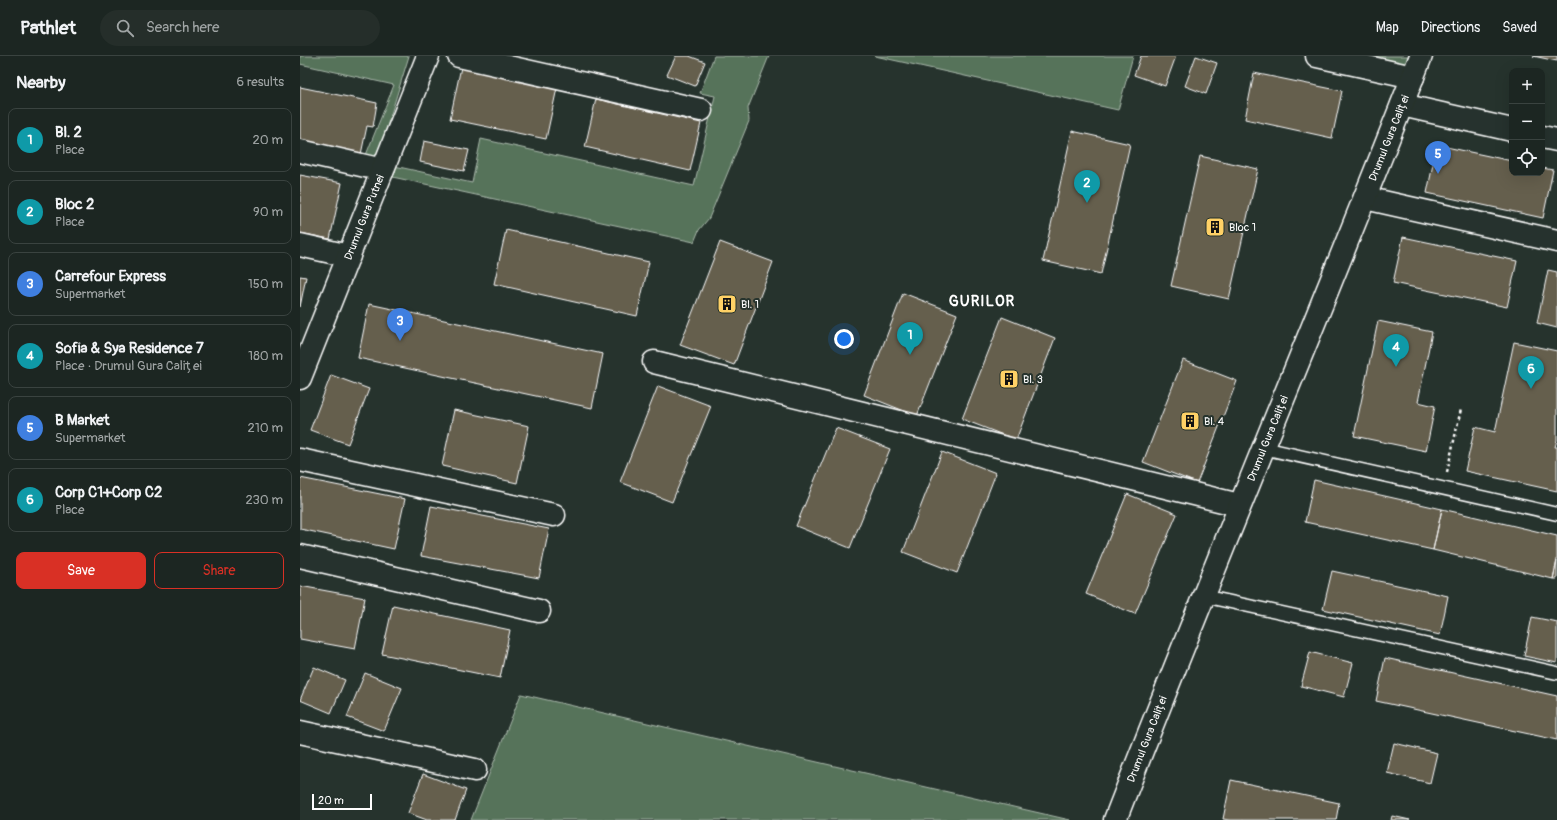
<!DOCTYPE html>
<meta charset="utf-8">
<style>
body{margin:0;font-family:Pangolin,sans-serif;background:#252e2a;color:#f1f3f6}
.controls{position:absolute;right:12px;top:12px;display:grid;overflow:hidden;border-radius:8px;box-shadow:0 4px 16px #0002}
.controls button{width:36px;height:36px;display:grid;place-items:center;padding:0;border:0;border-bottom:1px solid #3a4340;background:#1c2622;color:#f1f3f6;font:20px sans-serif}
.scale{position:absolute;left:12px;bottom:10px;width:60px;box-sizing:border-box;padding-left:4px;border:2px solid #fff;border-top:0;font-size:11px;line-height:14px;white-space:nowrap;color:#fff;-webkit-text-stroke:3px #26332d;paint-order:stroke}
.you{position:absolute;left:544px;top:283px;width:14px;height:14px;margin:-10px;border:3px solid #fff;border-radius:50%;background:#1a73e8;box-shadow:0 0 0 6px #1a73e833}
.badge{display:grid;place-items:center;width:26px;height:26px;border-radius:50%;background:#d93025;color:#fff;font-size:13px;font-weight:700}
.pin{position:absolute;translate:-50% -33px;filter:drop-shadow(0 1px 2px #0008)}
.pin::after{content:'';position:absolute;top:21px;width:14px;height:12px;background:inherit;clip-path:polygon(0 0,100% 0,50% 100%)}
.list{margin:0;padding:0;list-style:none}
h2{display:flex;justify-content:space-between;align-items:center;height:52px;margin:0;padding:0 16px;font-size:17px}
h2 small{font-size:13px;font-weight:400;color:#a0a5a5}
.list li{display:grid;grid-template-columns:26px 1fr auto;gap:12px;align-items:center;box-sizing:border-box;height:64px;margin:0 8px 8px;padding:0 8px;border:1px solid #3a4340;border-radius:8px}
.list b{display:block;font-size:15px;white-space:nowrap}
.list p{margin:0;font-size:13px;white-space:nowrap;color:#a0a5a5}
.list em{font-size:13px;font-style:normal;color:#a0a5a5}
.actions{display:flex;gap:8px;padding:12px 16px}
.actions a{flex:1;padding:9px 0;border:1px solid #d93025;border-radius:8px;text-align:center;font-size:14px;color:#d93025}
.actions .main{background:#d93025;color:#fff}
.icon{flex:none;width:22px;height:22px;fill:none;stroke:currentColor;stroke-width:2;stroke-linecap:round;stroke-linejoin:round}
.map{position:relative;flex:none;width:1257px;height:764px;overflow:hidden}
header{display:flex;align-items:center;gap:24px;box-sizing:border-box;height:56px;padding:0 20px;background:#1c2622;border-bottom:1px solid #3a4340}
header strong{font-size:19px}
nav{display:flex;gap:22px;margin-inline-start:auto;font-size:14px}
.search{width:280px;height:36px;background:#252e2a;display:flex;align-items:center;gap:10px;box-sizing:border-box;padding:0 14px;border-radius:22px;color:#a0a5a5;font-size:15px}
main{display:flex}
aside{flex:1;background:#1c2622}
.map>svg:first-child{display:block}
.green{fill:#56735a;stroke:#aab9ac}
.building{fill:#655e4e;stroke:#fff}
.lines{fill:none;stroke-linecap:round;stroke-linejoin:round}
.service-casing{stroke:#fff;stroke-width:15}
.minor-casing{stroke:#fff;stroke-width:25}
.path{stroke:#fff;stroke-width:2.5;stroke-dasharray:3 3;stroke-linecap:butt}
.service{stroke:#26332d;stroke-width:12}
.minor{stroke:#26332d;stroke-width:22}
.labels{text-anchor:middle;stroke-width:4;stroke-linejoin:round;paint-order:stroke}
.street-label{font-size:11px;fill:#fff;stroke:#26332d}
.poi-label{font-size:11px;fill:#fff;stroke:#26332d;text-anchor:start}
.district-label{font-size:15px;font-weight:bold;letter-spacing:1px;fill:#fff;stroke:#26332d}
</style>
<header>
<strong>Pathlet</strong>
<div class="search"><svg class="icon" aria-label="search" viewBox="0 0 24 24"><circle cx="10" cy="10" r="6"/><path d="M15 15l6 6"/></svg>Search here</div>
<nav><a>Map</a><a>Directions</a><a>Saved</a></nav>
</header>
<main>
<aside>
<h2>Nearby<small>6 results</small></h2>
<ul class="list">
<li><span class="badge" style="background:#0f9aa8">1</span><div><b>Bl. 2</b><p>Place</p></div><em>20 m</em></li>
<li><span class="badge" style="background:#0f9aa8">2</span><div><b>Bloc 2</b><p>Place</p></div><em>90 m</em></li>
<li><span class="badge" style="background:#3f7fe0">3</span><div><b>Carrefour Express</b><p>Supermarket</p></div><em>150 m</em></li>
<li><span class="badge" style="background:#0f9aa8">4</span><div><b>Sofia &amp; Sya Residence 7</b><p>Place · Drumul Gura Caliței</p></div><em>180 m</em></li>
<li><span class="badge" style="background:#3f7fe0">5</span><div><b>B Market</b><p>Supermarket</p></div><em>210 m</em></li>
<li><span class="badge" style="background:#0f9aa8">6</span><div><b>Corp C1+Corp C2</b><p>Place</p></div><em>230 m</em></li>
</ul>
<div class="actions"><a class="main">Save</a><a>Share</a></div>
</aside>
<div class="map">
<svg width="1257" height="764" viewBox="0 0 1257 764">
<rect width="100%" height="100%" fill="#26332d"/>
<filter id="ink" filterUnits="userSpaceOnUse"><feTurbulence type="fractalNoise" baseFrequency=".025" numOctaves="2"/><feDisplacementMap in="SourceGraphic" scale="8" xChannelSelector="R" yChannelSelector="G"/><feConvolveMatrix kernelMatrix="1 2 1 2 8 2 1 2 1" color-interpolation-filters="sRGB"/></filter>
<g filter="url(#ink)">
<!-- green -->
<path class="green" d="M 0,0 L 109,0 L 76,106 L 172,127 L 181,83 L 394,130 L 415,40 L 400,37 L 414,0 L 469,0 L 448,52 L 449,65 L 409,162 L 399,174 L 394,186 L 60,114 L 94,29 L 0,8 Z
M 575,0 L 833,0 L 818,54 Z
M 1061,0 L 1110,0 L 1106,10 Z
M 221,638 L 770,764 L 171,764 Z"/>
<!-- building -->
<path class="building" d="M 376,0 L 389,0 L 405,6 L 395,30 L 367,19 Z
M 841,0 L 876,0 L 865,30 L 834,19 Z
M 896,0 L 917,7 L 906,38 L 885,30 Z
M 1233,0 L 1257,0 L 1257,5 Z
M 161,11 L 257,32 L 246,83 L 150,63 Z
M 954,17 L 1042,35 L 1032,82 L 945,63 Z
M 0,31 L 77,47 L 73,71 L 67,70 L 60,103 L 0,90 Z
M 296,43 L 401,67 L 390,115 L 285,91 Z
M 772,75 L 830,88 L 801,218 L 743,205 Z
M 124,85 L 169,94 L 164,115 L 120,106 Z
M 1137,89 L 1212,105 L 1212,117 L 1242,117 L 1242,112 L 1253,114 L 1243,162 L 1127,137 Z
M 900,100 L 958,113 L 929,243 L 871,230 Z
M 0,119 L 42,127 L 30,183 L 0,177 Z
M 206,174 L 349,206 L 337,260 L 194,228 Z
M 1103,181 L 1217,205 L 1207,251 L 1093,227 Z
M 420,186 L 473,206 L 434,309 L 380,289 Z
M 1248,214 L 1257,216 L 1257,272 L 1237,267 Z
M 0,220 L 6,221 L 0,251 Z
M 603,237 L 657,258 L 617,360 L 564,339 Z
M 69,248 L 303,298 L 292,352 L 58,302 Z
M 702,261 L 755,282 L 716,384 L 662,363 Z
M 1078,265 L 1132,276 L 1118,346 L 1135,350 L 1126,395 L 1054,380 Z
M 1214,286 L 1257,295 L 1257,384 L 1255,391 L 1257,391 L 1257,435 L 1165,415 L 1175,371 L 1195,376 Z
M 883,304 L 937,325 L 897,427 L 843,406 Z
M 31,319 L 69,333 L 48,388 L 10,374 Z
M 358,330 L 411,350 L 372,446 L 320,426 Z
M 154,354 L 229,370 L 217,427 L 142,410 Z
M 536,372 L 590,393 L 550,492 L 496,470 Z
M 642,396 L 696,417 L 657,517 L 603,496 Z
M 0,422 L 105,443 L 94,493 L 0,473 Z
M 1014,424 L 1142,453 L 1133,494 L 1005,466 Z
M 827,438 L 877,458 L 835,558 L 786,538 Z
M 131,450 L 249,473 L 239,522 L 121,500 Z
M 1142,453 L 1257,480 L 1257,504 L 1253,523 L 1133,494 Z
M 1257,505 L 1257,523 L 1253,523 Z
M 1032,515 L 1148,540 L 1140,579 L 1023,553 Z
M 0,530 L 65,542 L 55,593 L 0,583 Z
M 93,549 L 210,574 L 200,622 L 82,598 Z
M 1232,561 L 1257,566 L 1257,607 L 1224,600 Z
M 1010,596 L 1053,607 L 1044,641 L 1001,630 Z
M 1085,602 L 1257,640 L 1257,684 L 1076,645 Z
M 14,611 L 45,624 L 31,657 L 0,644 Z
M 65,617 L 102,632 L 84,675 L 47,661 Z
M 1094,687 L 1137,697 L 1130,727 L 1087,717 Z
M 123,718 L 166,734 L 155,764 L 127,764 L 108,757 Z
M 931,724 L 1039,747 L 1036,764 L 929,764 L 923,763 Z
M 1092,760 L 1110,764 L 1091,764 Z"/>
<g class="lines">
<defs>
<path id="service" d="M 963,392 L 1257,458
M 903,540 L 1257,617"/>
<g id="minor">
<path d="M 159,0 L 401,54"/>
<path d="M 1017,0 L 1113,21"/>
<path d="M 1102,49 L 1212,74"/>
<path d="M 1242,81 L 1257,84"/>
<path d="M 0,95 L 83,114"/>
<path d="M 1065,142 L 1257,185"/>
<path d="M 0,189 L 49,200"/>
<path d="M 354,306 L 939,449"/>
<path id="s1" d="M 0,322 L 128,0"/>
<path d="M 0,404 L 254,459"/>
<path d="M 0,500 L 239,555"/>
<path d="M 0,676 L 175,714"/>
<path id="s2" d="M 815,764 C 914,508 1021,255 1121,0"/>
</g>
</defs>
<!-- service casing -->
<use href="#service" class="service-casing"/>
<!-- minor casing -->
<use href="#minor" class="minor-casing"/>
<!-- path -->
<path class="path" d="M 1147,416 L 1161,353"/>
<!-- service -->
<use href="#service" class="service"/>
<!-- minor -->
<use href="#minor" class="minor"/>
</g>
</g>
<!-- icons -->
<defs>
<symbol id="building-square" viewBox="-11 -11 22 22"><rect x="-9" y="-9" width="18" height="18" rx="4" fill="#ffd166" stroke="#26332d"/><path d="M-4-6H4V6H1V3H-1V6H-4ZM-2.5-4.3h1.7v1.8h-1.7ZM.8-4.3h1.7v1.8H.8ZM-2.5-1h1.7V.8h-1.7ZM.8-1h1.7V.8H.8Z" fill="#111"/></symbol>
</defs>
<g fill-rule="evenodd">
<use href="#building-square" x="904" y="160" width="22" height="22"/>
<use href="#building-square" x="416" y="237" width="22" height="22"/>
<use href="#building-square" x="698" y="312" width="22" height="22"/>
<use href="#building-square" x="879" y="354" width="22" height="22"/>
</g>
<g class="labels">
<!-- street labels -->
<g class="street-label">
<text dy="4" stroke="none"><textPath href="#s2" startOffset="735">Drumul Gura Caliței</textPath></text>
<text dy="4" stroke="none"><textPath href="#s1" startOffset="173">Drumul Gura Putnei</textPath></text>
<text dy="4" stroke="none"><textPath href="#s2" startOffset="411">Drumul Gura Caliței</textPath></text>
<text dy="4" stroke="none"><textPath href="#s2" startOffset="87">Drumul Gura Caliței</textPath></text>
</g>
<!-- poi labels -->
<g class="poi-label">
<text x="929" y="175">Bloc 1</text>
<text x="441" y="252">Bl. 1</text>
<text x="723" y="327">Bl. 3</text>
<text x="904" y="369">Bl. 4</text>
</g>
<!-- district labels -->
<g class="district-label">
<text x="682" y="250">GURILOR</text>
</g>
</g>
</svg>
<div class="controls">
<button>+</button>
<button>−</button>
<button><svg class="icon" aria-label="locate" viewBox="0 0 24 24"><circle cx="12" cy="12" r="6"/><path d="M12 2v4M12 18v4M2 12h4M18 12h4"/></svg></button>
</div>
<div class="scale">20 m</div>
<div class="you"></div>
<div class="pin badge" style="left:610px;top:299px;background:#0f9aa8">1</div>
<div class="pin badge" style="left:787px;top:147px;background:#0f9aa8">2</div>
<div class="pin badge" style="left:100px;top:285px;background:#3f7fe0">3</div>
<div class="pin badge" style="left:1096px;top:311px;background:#0f9aa8">4</div>
<div class="pin badge" style="left:1138px;top:118px;background:#3f7fe0">5</div>
<div class="pin badge" style="left:1231px;top:333px;background:#0f9aa8">6</div>
</div>
</main>
